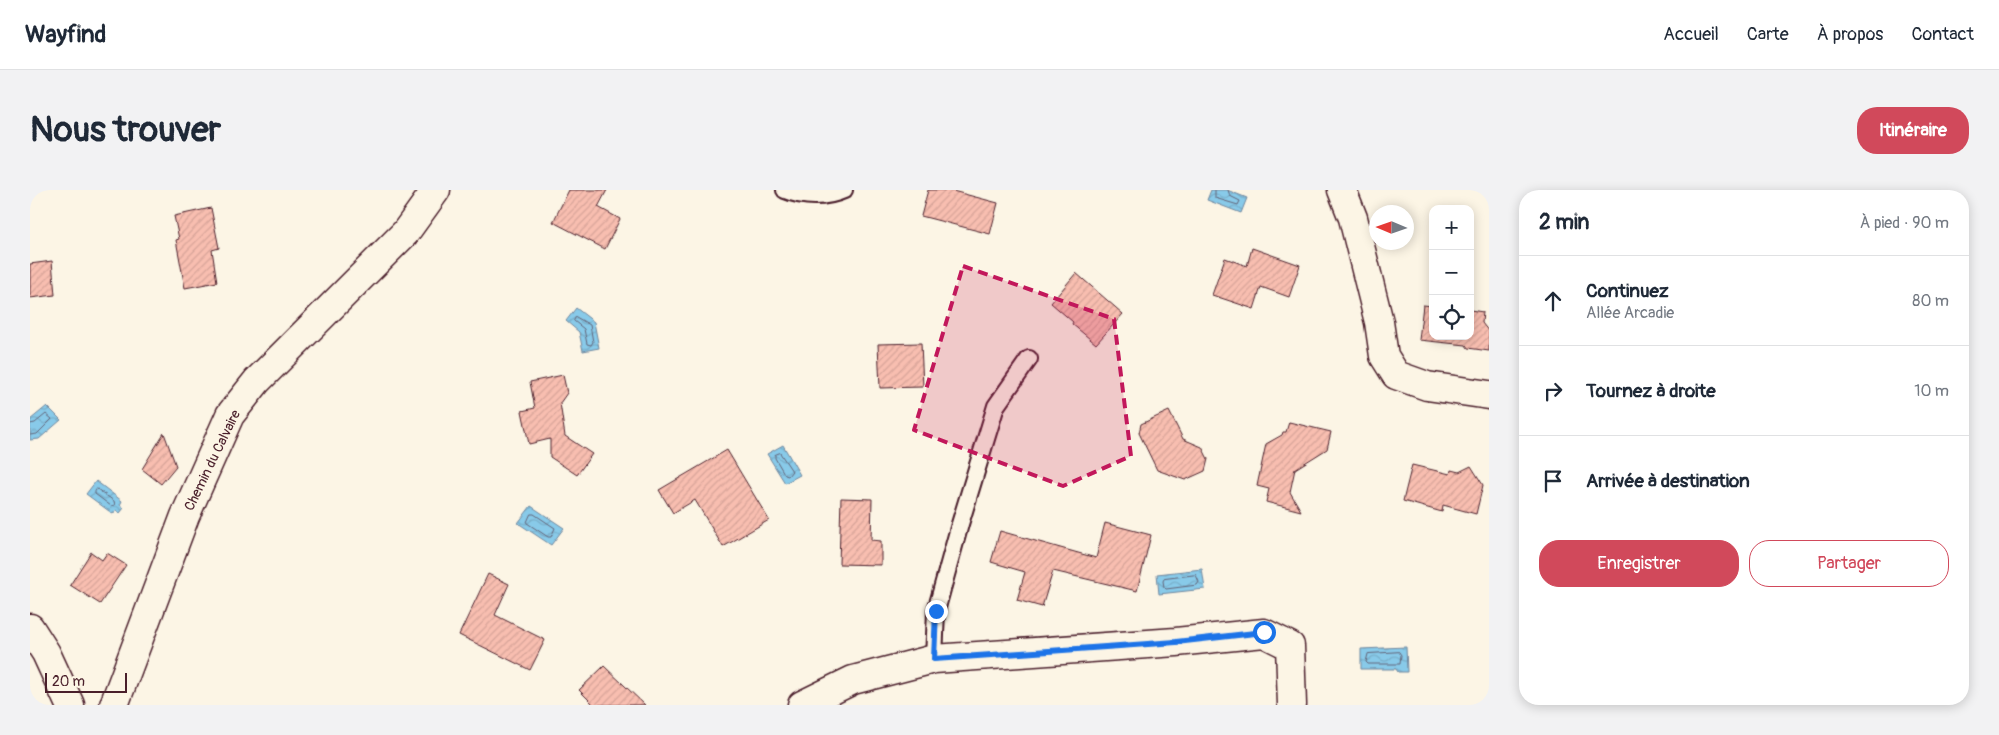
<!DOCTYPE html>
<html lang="fr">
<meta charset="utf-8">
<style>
body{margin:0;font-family:Pangolin,sans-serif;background:#f2f2f3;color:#1f2937}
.controls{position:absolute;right:15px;top:15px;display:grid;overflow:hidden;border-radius:10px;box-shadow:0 2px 12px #0003}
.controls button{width:45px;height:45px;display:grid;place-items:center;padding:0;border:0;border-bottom:1px solid #e0e1e3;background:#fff;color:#1f2937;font:25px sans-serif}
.compass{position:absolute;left:1339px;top:15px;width:45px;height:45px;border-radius:50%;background:#fff;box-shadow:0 2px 12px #0003;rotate:272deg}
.scale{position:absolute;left:15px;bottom:12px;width:82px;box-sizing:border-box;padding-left:5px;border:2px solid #4a1f2b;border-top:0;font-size:14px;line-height:18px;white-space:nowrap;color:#4a1f2b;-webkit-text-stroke:4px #fcf5e5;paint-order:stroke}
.stop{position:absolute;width:15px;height:15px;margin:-11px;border:4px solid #1a73e8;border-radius:50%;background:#fff}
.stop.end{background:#1a73e8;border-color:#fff;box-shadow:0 1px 5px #0008}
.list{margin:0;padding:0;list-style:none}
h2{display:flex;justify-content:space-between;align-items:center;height:65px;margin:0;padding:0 20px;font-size:21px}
h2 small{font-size:16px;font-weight:400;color:#747a83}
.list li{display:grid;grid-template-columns:32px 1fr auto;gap:15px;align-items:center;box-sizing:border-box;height:90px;padding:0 20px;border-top:1px solid #e0e1e3}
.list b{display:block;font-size:19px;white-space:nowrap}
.list p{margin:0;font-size:16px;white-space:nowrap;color:#747a83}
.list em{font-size:16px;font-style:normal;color:#747a83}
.actions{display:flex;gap:10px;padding:15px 20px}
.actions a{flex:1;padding:11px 0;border:1px solid #d1495b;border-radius:20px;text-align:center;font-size:18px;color:#d1495b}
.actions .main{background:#d1495b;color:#fff}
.icon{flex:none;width:28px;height:28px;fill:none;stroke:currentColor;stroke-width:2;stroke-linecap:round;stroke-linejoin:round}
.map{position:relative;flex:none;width:1459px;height:515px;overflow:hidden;border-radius:20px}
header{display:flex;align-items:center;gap:30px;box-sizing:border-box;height:70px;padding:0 25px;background:#fff;border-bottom:1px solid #e0e1e3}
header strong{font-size:24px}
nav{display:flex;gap:28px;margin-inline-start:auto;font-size:18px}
.intro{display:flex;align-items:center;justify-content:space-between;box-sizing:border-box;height:120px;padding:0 30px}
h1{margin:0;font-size:35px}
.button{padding:12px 22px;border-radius:20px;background:#d1495b;color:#fff;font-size:18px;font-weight:700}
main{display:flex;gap:30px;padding:0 30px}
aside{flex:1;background:#fff;border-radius:20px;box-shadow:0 2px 12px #0003}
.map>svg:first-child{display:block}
.water{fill:url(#water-waves);stroke:#6f869d}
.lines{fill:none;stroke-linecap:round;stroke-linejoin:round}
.shore{stroke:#636377;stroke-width:1}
.building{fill:url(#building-hatch);stroke:#4a1f2b}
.service-casing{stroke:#4a1f2b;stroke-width:20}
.minor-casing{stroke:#4a1f2b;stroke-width:31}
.tertiary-casing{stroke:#4a1f2b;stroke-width:31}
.service{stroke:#fcf5e5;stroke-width:16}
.minor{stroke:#fcf5e5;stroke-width:28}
.tertiary{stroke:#fcf5e5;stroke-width:28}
.route{stroke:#1a73e8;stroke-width:6}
.marked{fill:#c2185b;fill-opacity:0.2;stroke:#c2185b;stroke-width:4;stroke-dasharray:10 6;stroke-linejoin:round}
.labels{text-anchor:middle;stroke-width:4;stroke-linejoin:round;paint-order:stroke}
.street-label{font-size:14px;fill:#4a1f2b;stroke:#fcf5e5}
</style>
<header>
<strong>Wayfind</strong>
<nav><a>Accueil</a><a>Carte</a><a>À propos</a><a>Contact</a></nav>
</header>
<div class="intro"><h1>Nous trouver</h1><a class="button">Itinéraire</a></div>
<main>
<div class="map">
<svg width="1459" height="515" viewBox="0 0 1459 515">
<defs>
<pattern id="water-waves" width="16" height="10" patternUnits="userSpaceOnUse" patternTransform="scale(1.25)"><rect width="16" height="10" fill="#88cae9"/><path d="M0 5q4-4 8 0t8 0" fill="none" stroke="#77adc8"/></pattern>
<pattern id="building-hatch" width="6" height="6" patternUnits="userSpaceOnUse" patternTransform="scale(1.25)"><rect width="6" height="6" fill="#f8beb0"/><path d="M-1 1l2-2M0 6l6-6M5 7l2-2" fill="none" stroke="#d6a398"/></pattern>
</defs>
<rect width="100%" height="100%" fill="#fcf5e5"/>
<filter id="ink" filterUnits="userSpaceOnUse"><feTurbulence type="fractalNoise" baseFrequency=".02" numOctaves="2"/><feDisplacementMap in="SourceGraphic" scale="10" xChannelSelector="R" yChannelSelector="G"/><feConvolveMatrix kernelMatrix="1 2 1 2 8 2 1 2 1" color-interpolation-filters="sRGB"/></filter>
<g filter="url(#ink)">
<!-- water -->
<path class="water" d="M 1181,0 L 1197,0 L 1217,8 L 1211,23 L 1177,10 Z
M 546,118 L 564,132 L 569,158 L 553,161 L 549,142 L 536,131 Z
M 17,216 L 31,230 L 9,249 L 0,250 L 0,230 Z
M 753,255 L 770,285 L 755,293 L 737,264 Z
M 66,291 L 92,311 L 90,315 L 94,318 L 90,323 L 86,320 L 83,324 L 56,304 Z
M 501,316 L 534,338 L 521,355 L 488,333 Z
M 1172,379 L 1175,399 L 1129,404 L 1127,384 Z
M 1376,457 L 1377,482 L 1368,482 L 1366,479 L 1331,479 L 1331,459 Z"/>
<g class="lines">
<!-- shore -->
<path class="shore" d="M 1185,0 L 1185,8 L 1208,15 L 1210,11 L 1200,6 L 1198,0
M 546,127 L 560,135 L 563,152 L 561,155 L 557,154 L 554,139 L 544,131 Z
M 0,234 L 5,233 L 16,224 L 22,229 L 7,244 L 0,245
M 750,263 L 762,281 L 758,286 L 755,285 L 745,268 L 745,265 Z
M 67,299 L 84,311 L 85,315 L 81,316 L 65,304 L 65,302 Z
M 501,324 L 504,324 L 525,338 L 521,347 L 518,347 L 497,333 Z
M 1166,385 L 1169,392 L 1167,395 L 1136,399 L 1134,397 L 1133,391 L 1134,389 Z
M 1369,462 L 1371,465 L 1370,474 L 1338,474 L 1336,472 L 1338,464 Z"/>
</g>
<!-- building -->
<path class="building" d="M 539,0 L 577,0 L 568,17 L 590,29 L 575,59 L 523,32 Z
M 898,0 L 919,0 L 968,13 L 960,44 L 891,26 Z
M 181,18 L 189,58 L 182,60 L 187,92 L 155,98 L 146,50 L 149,49 L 144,26 Z
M 1222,58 L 1270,75 L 1259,107 L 1231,97 L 1224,119 L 1182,105 L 1195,68 L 1217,76 Z
M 22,71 L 25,105 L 0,108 L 0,74 Z
M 1046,83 L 1093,124 L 1066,154 L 1042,134 L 1043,132 L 1021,113 Z
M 1393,115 L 1403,116 L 1403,146 L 1440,146 L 1440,120 L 1453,122 L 1452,133 L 1459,142 L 1459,161 L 1438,158 L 1436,155 L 1389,150 Z
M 891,153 L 893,197 L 850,198 L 848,154 Z
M 533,185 L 537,203 L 530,213 L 535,246 L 562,264 L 547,285 L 520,267 L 520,249 L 499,254 L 492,221 L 505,218 L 500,192 Z
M 1139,221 L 1153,249 L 1172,257 L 1178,269 L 1175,281 L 1155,290 L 1127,280 L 1109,243 L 1111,234 Z
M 1259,232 L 1301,242 L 1297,259 L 1265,279 L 1260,302 L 1271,321 L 1236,312 L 1239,299 L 1227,296 L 1236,254 L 1252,245 L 1253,242 L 1256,242 Z
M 134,243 L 146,276 L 131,294 L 112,279 Z
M 697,260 L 739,330 L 693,357 L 665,310 L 643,323 L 629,300 Z
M 1382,275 L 1420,284 L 1421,280 L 1429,282 L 1441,276 L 1453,295 L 1446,324 L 1413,315 L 1412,322 L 1373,311 Z
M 811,308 L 842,309 L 841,350 L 851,351 L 851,375 L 809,374 Z
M 1075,333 L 1121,345 L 1107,401 L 1023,381 L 1012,417 L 987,410 L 995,382 L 961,372 L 970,341 L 1066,368 Z
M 61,362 L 72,370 L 77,363 L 96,375 L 70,414 L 40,395 Z
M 458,384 L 479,394 L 465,425 L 515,450 L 500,480 L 429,445 Z
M 574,476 L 615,515 L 564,515 L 549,500 Z"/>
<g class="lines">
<defs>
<path id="service" d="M 755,0 C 774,8 796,8 814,0
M 904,469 L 906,421 L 930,334 L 966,216 L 999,169"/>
<path id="minor" d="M 1312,0 L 1323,28 L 1349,132 L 1354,166 L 1366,185 L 1397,196 L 1459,205
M 84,515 L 155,326 L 200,225 L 227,191 L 375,43 L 406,0
M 772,515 L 823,490 L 904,469 L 1146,452 L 1234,443 L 1260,456 L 1262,515"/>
<path id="tertiary" d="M 0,438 L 16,463 L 40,515"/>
</defs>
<!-- service casing -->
<use href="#service" class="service-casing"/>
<!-- minor casing -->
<use href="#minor" class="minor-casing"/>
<!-- tertiary casing -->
<use href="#tertiary" class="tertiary-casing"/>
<!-- service -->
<use href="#service" class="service"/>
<!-- minor -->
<use href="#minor" class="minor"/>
<!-- tertiary -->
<use href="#tertiary" class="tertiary"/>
</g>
</g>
<g class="lines" filter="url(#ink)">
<!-- route -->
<path class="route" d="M 906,421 L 904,469 L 1146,452 L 1234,442"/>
</g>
<!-- marked area -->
<path class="marked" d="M 933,76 L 1084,129 L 1101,266 L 1033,296 L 884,240 Z"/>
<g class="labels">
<!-- street labels -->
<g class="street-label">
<text transform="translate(182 270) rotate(-64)" y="5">Chemin du Calvaire</text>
</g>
</g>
</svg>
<div class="controls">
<button>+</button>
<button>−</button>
<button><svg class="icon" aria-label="locate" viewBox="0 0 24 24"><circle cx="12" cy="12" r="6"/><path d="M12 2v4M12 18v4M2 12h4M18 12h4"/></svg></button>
</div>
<svg class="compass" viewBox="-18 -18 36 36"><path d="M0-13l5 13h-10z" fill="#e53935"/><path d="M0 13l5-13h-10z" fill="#747a83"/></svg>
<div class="scale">20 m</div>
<div class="stop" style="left:1234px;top:442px"></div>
<div class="stop end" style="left:906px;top:421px"></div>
</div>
<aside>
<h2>2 min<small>À pied · 90 m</small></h2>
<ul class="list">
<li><svg class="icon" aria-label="ahead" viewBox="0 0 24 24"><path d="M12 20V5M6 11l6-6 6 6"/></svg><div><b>Continuez</b><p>Allée Arcadie</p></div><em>80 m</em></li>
<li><svg class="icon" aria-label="right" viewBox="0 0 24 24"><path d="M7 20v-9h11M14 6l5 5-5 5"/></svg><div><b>Tournez à droite</b></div><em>10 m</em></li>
<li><svg class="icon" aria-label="arrive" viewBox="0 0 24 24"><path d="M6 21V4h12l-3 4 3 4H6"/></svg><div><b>Arrivée à destination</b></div></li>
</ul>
<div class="actions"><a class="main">Enregistrer</a><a>Partager</a></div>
</aside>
</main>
